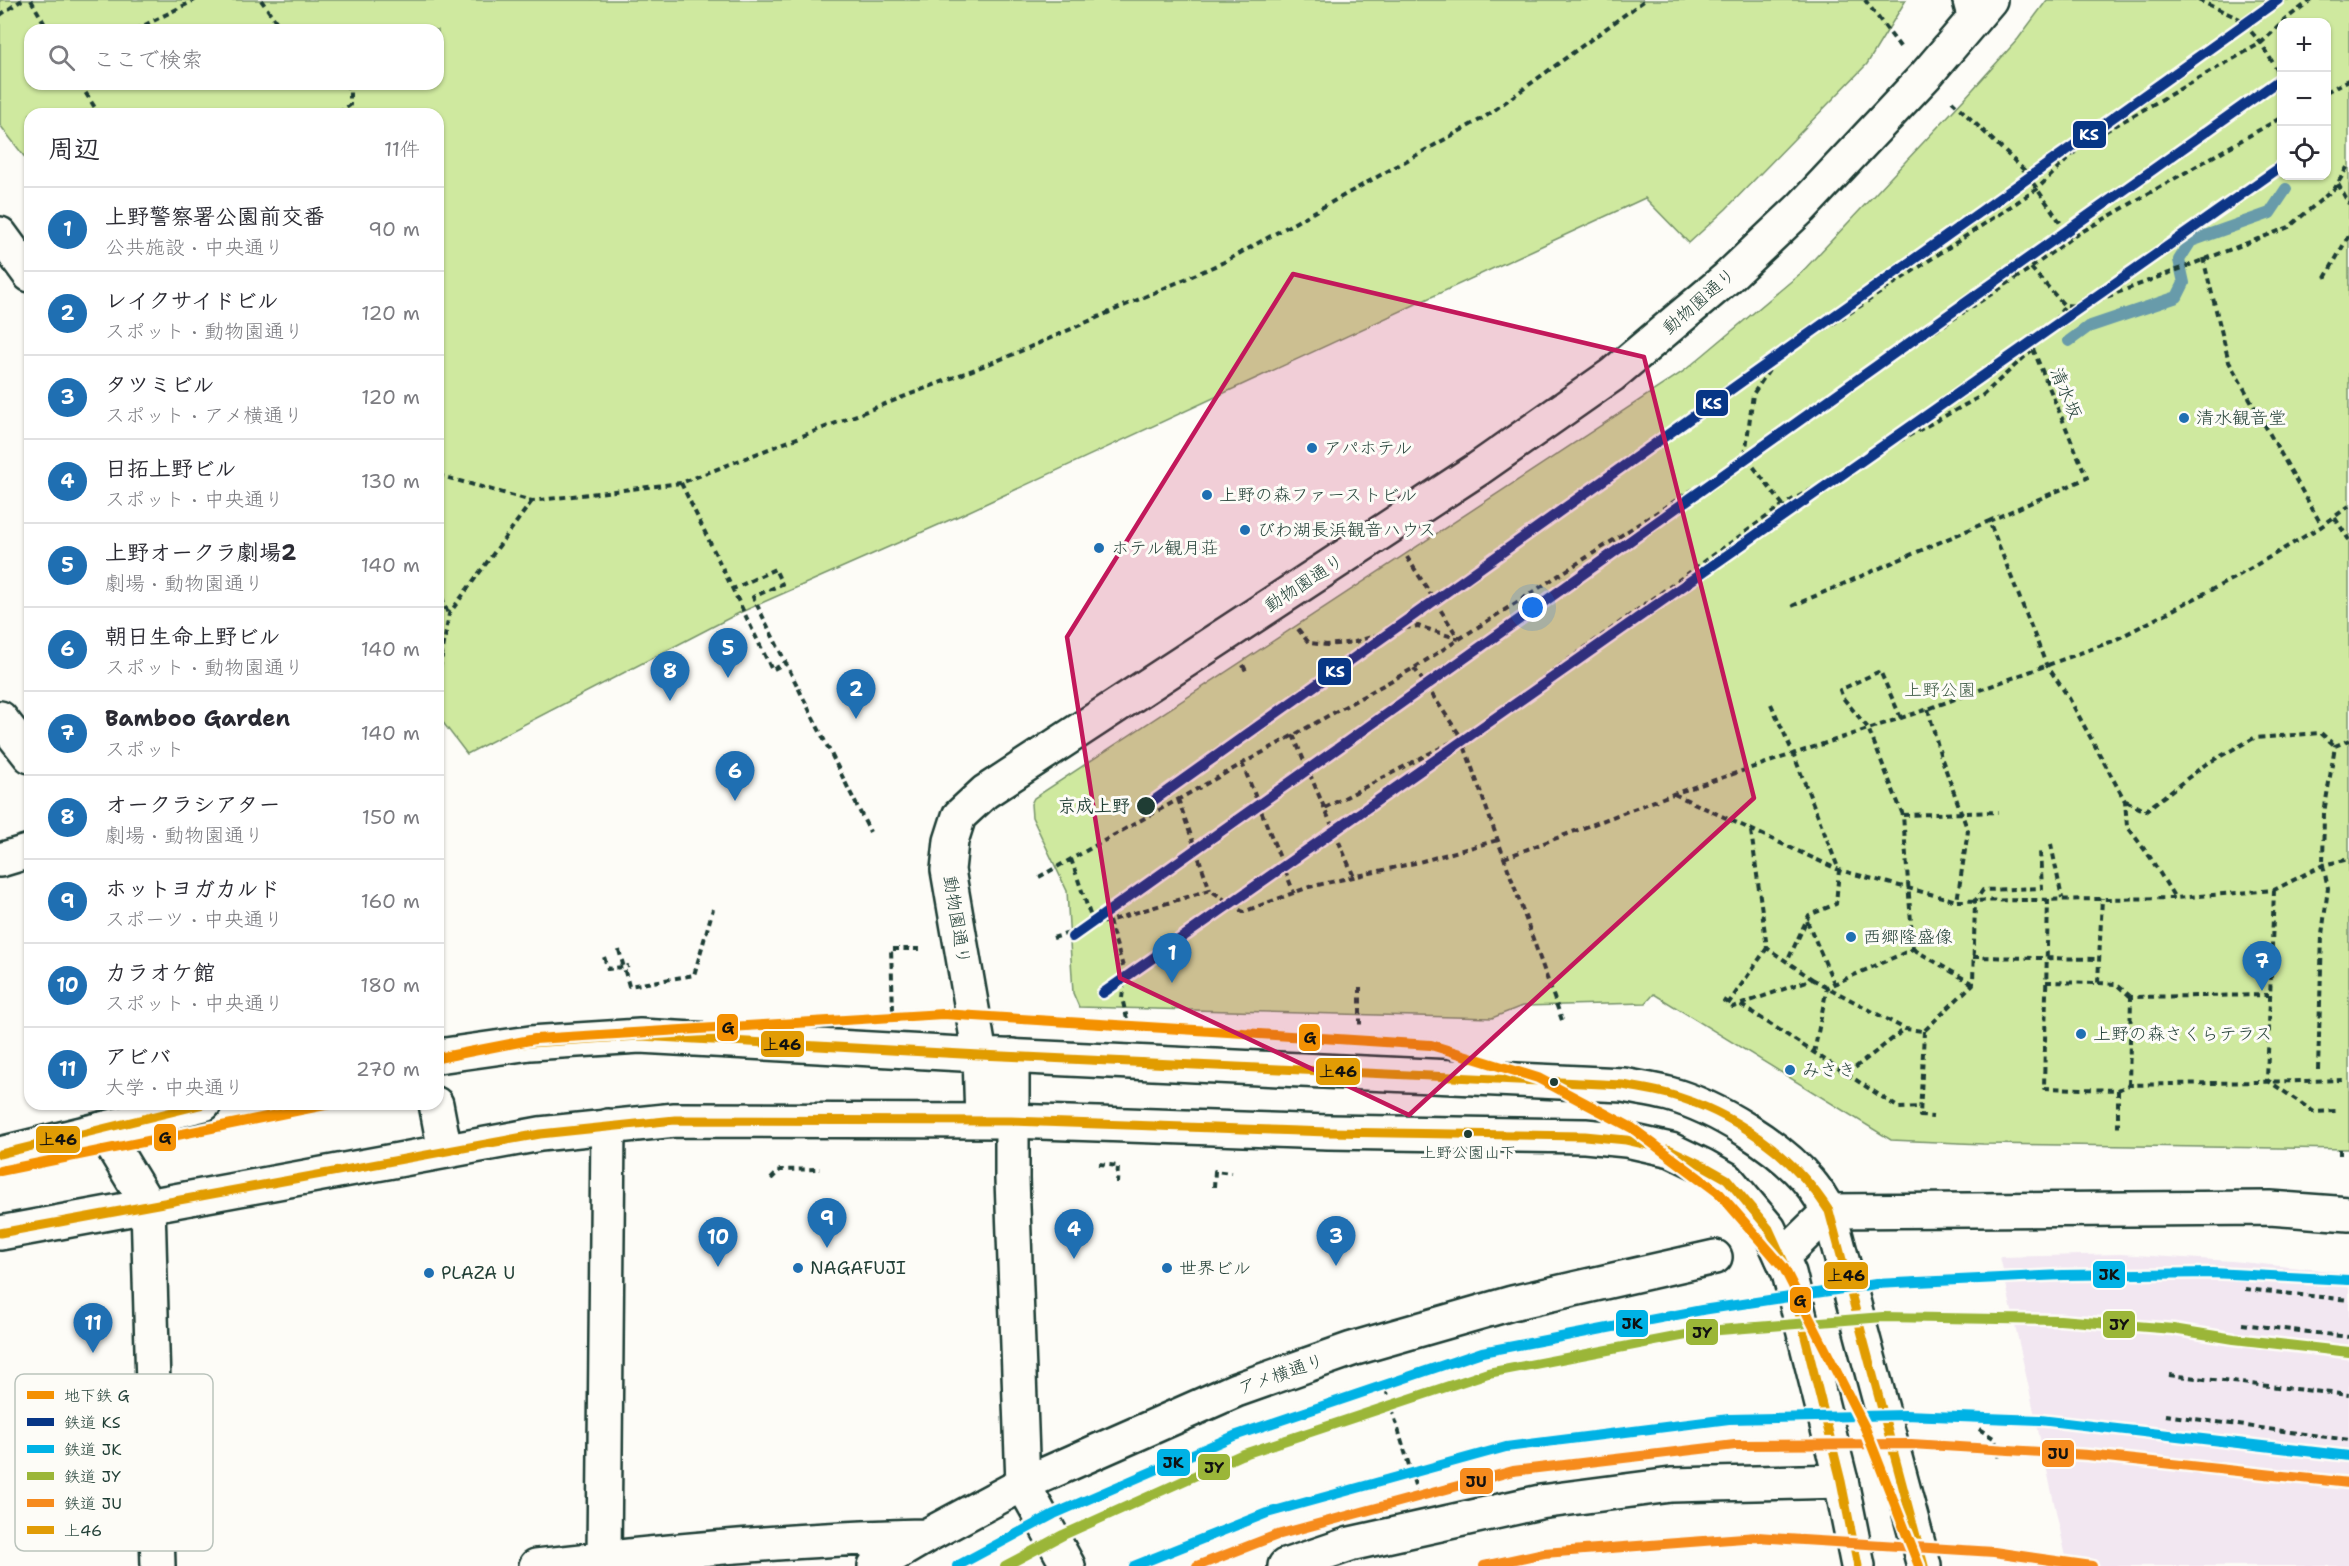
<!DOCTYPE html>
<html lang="ja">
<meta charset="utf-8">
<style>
body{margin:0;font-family:"Shantell Sans","Klee One",sans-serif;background:#f7f7f7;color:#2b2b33}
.controls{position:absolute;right:18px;top:18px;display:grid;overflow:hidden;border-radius:12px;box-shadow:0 2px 4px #0004}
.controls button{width:54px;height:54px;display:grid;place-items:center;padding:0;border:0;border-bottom:2px solid #e1e1e2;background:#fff;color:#2b2b33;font:30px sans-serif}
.you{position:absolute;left:1533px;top:608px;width:21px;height:21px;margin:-15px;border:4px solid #fff;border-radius:50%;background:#1a73e8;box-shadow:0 0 0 9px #1a73e833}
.badge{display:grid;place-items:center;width:39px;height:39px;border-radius:50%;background:#1f6fb2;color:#fff;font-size:20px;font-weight:700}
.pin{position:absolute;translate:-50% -50px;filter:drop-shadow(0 2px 3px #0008)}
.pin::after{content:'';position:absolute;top:32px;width:21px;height:18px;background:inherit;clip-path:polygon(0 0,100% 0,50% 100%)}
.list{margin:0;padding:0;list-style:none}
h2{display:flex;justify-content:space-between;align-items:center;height:78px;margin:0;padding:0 24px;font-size:26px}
h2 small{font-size:20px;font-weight:400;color:#7c7c81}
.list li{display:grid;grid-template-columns:39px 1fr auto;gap:18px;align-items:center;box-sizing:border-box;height:84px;padding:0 24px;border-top:2px solid #e1e1e2}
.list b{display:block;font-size:22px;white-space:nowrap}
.list p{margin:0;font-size:20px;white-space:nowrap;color:#7c7c81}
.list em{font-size:20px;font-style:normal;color:#7c7c81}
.icon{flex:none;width:33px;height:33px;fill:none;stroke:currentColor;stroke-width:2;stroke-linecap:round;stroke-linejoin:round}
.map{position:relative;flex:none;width:2349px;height:1566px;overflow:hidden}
.search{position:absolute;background:#fff;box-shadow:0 2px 4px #0004;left:24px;top:24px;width:420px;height:66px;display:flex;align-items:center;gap:15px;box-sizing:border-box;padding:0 21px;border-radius:18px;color:#7c7c81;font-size:22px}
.panel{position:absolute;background:#fff;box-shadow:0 2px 4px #0004;left:24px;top:108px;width:420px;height:1002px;border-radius:18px}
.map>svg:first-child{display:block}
.built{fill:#f2e7f1}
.green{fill:#cfe99f;stroke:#77936a;stroke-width:1.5;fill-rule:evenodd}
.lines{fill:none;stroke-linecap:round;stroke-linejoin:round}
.stream{stroke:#679baa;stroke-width:12}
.lane-casing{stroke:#1f3d34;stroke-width:21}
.street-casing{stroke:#1f3d34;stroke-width:38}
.secondary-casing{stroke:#1f3d34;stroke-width:38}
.path{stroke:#1f3d34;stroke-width:4;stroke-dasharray:6 4.5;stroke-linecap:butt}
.lane{stroke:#fdfcf7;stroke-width:16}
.street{stroke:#fdfcf7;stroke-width:33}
.secondary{stroke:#fdfcf7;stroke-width:33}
.bus-1-casing{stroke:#fdfcf7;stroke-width:14}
.bus-1{stroke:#e19c05;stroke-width:9}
.rail-1-casing{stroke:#fdfcf7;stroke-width:15}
.rail-2-casing{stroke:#fdfcf7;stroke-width:15}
.rail-3-casing{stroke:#fdfcf7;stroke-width:15}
.rail-4-casing{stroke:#fdfcf7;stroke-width:15}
.rail-1{stroke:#073686;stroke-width:10}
.rail-2{stroke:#00b2e5;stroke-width:10}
.rail-3{stroke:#9bb638;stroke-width:10}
.rail-4{stroke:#f68b1e;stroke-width:10}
.metro-1-casing{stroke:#fdfcf7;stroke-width:15}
.metro-1{stroke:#f49103;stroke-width:10}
.marked{fill:#c2185b;fill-opacity:0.2;stroke:#c2185b;stroke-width:4.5;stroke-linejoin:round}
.poi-dot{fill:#1f6fb2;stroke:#fdfcf7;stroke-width:2}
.stop-dot{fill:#1f3d34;stroke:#fdfcf7;stroke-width:2}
.labels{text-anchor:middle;stroke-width:6;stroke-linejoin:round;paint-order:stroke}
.bus-label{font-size:16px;fill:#1f3d34;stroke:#fdfcf7}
.street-label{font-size:18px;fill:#1f3d34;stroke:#fdfcf7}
.poi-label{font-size:18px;fill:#1f3d34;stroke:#fdfcf7;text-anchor:start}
.park-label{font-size:18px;fill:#425f49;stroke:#fdfcf7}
.stop-label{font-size:18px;font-weight:bold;fill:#1f3d34;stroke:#fdfcf7;text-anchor:end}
.key{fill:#fdfcf7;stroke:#bac3bc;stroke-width:1.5}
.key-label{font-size:16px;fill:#1f3d34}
.line-badge{stroke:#fdfcf7;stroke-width:2}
.badge-label{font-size:16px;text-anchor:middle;font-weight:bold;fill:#fff}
.pale-badge-label{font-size:16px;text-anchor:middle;font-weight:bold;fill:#111}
</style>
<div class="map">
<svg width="2349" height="1566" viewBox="0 0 2349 1566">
<rect width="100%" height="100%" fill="#fdfcf7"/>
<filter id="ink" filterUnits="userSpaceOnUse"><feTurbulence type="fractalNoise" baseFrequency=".0167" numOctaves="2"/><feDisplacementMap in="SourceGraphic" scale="12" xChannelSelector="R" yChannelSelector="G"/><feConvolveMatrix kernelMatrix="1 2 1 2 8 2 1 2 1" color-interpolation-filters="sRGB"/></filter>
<g filter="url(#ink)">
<!-- built -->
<path class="built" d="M 2120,1254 L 2232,1261 L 2349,1273 L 2349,1566 L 2068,1566 L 2000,1257 Z"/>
<!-- green -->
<path class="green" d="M 0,0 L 1906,0 L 1867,64 L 1726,209 L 1689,243 L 1645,198 L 961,515 L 739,613 L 467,754 L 438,716 L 438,114 L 30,114 L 30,164 L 0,125 ZM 30,30 L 438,30 L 438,84 L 30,84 Z
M 2047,0 L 2349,0 L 2349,1149 L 1983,1144 L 1891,1140 L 1654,994 L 1646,1003 L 1522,1006 L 1492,1018 L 1079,1007 L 1073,993 L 1067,891 L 1032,817 L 1031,804 L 1034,798 L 1684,371 L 1801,273 L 1965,98 L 2018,39 ZM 2282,22 L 2326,22 L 2326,176 L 2282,176 Z"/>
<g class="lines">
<!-- stream -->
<path class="stream" d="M 2069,341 L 2088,327 L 2177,297 L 2184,283 L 2179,260 L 2191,241 L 2270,213 L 2286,189"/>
<defs>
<path id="lane" d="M 1961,0 L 1968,26"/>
<path id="street" d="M 0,718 L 30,756
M 0,860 L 30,851
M 1012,1056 L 1012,1179 L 1023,1484 L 1068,1566
M 102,1129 L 148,1205 L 158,1566
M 1782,1257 L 1829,1211 L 2270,1208 L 2349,1214
M 604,1558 L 608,1126
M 536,1566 C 664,1551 793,1539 923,1536
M 875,1566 L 926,1536 L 1023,1484 L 1236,1390 L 1352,1349 L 1512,1303 L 1715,1257
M 1285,1566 L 1350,1544 L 1540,1502 L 1671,1485 L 1841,1481"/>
<path id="secondary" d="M 0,234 L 30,275
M 438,1056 L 530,1043 L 640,1036 L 980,1055 L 1623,1085 C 1638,1088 1654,1090 1669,1094 C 1716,1107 1780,1146 1811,1184 C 1818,1192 1823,1202 1829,1211 L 1924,1566
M 436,1104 L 445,1151
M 982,1121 L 980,1055 L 948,870 L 951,841 L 959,816 L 985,792 L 1478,469 L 1612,375 L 1727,278 L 1801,208 L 1926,75 L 1990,0
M 0,1154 L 204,1104
M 0,1233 L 540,1134 L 675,1120 L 1011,1121 L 1328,1132 L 1585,1136 L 1626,1140 L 1671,1150 L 1704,1166 L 1727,1179 L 1769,1229 L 1789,1273 L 1841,1481 L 1858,1566"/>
</defs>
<!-- lane casing -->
<use href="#lane" class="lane-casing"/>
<!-- street casing -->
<use href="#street" class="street-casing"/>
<!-- secondary casing -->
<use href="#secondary" class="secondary-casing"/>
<!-- path -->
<path class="path" d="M 31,0 L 48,30
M 261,0 L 282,30
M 1865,0 L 1901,48
M 2198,0 L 2240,19 L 2261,43 L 2282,78
M 0,15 L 22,0
M 2282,22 L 2311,0
M 135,30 L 195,0
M 80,84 L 99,114
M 2326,92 L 2349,80
M 1952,101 L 2024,170 L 2071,238
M 341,114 L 340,112 L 350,105 L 350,91 L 346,84
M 2338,184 L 2349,204
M 2203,258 L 2229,362 L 2322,526
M 2031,268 L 2064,305 L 2083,306 L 2289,227 L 2335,188 L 2349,164
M 2325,278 L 2349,235
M 2033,349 L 2087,478 L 1989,521 L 2046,664 L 2069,698 L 2125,801 L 2127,826 L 2150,857 L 2175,898
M 438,475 L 532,501 L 681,483 L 1014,354 L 1224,262 L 1485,117 L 1645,0
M 681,483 L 772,670 L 787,662
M 1783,505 L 1745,456 L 1753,394 L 1774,363 L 2037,189 L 2083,144 L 2261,43 L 2282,23
M 2335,518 L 2349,540
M 1407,557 L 1459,639
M 438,587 L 448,614
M 731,590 L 775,569 L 782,584 L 753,597 L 870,832
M 1792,606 L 1989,521
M 1298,629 L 1309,643 L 1327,645 L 1355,642 L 1394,630 L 1418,626 L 1459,639
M 1243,665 L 1247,673
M 1414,668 L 1461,737 L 1563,1023
M 438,679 L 449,614 L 532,501
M 1771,704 L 1793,753 L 1839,870 L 1836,904 L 1809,915 L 1787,962
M 1928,709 L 1940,754 L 1968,831 L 1957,901
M 1901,718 L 1880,671 L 1840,690 L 1843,698 L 1868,728 L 1903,815 L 1913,949
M 1293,735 L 1354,877
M 1242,763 L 1294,893
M 1674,794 L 1839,870 L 1957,901 L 2175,898 L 2274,890 L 2323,865 L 2349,859
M 1178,799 L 1210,890
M 2126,801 L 2145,811 L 2206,764 L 2254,738 L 2321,733 L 2335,746
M 1325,808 L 1461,737 L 1783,505 L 1983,395 L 2033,349 L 2065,306
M 1903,815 L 1998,812
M 2051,844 L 2062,898
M 1504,858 L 1673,794 L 1928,709 L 2113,641 L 2236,577 L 2322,526 L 2349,506
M 1071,859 L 1094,926
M 1039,877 L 1414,668 L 1745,456 L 2031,268 L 2071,238 L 2282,117
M 2274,890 L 2267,1080 L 2314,1112 L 2338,1111
M 2048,899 L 2044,1088 L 2118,1090 L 2129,1085 L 2343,1080
M 1109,921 L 1125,973 L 1122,998 L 1127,1019
M 1807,921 L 1834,983
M 1053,938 L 1210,890 L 1243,912 L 1309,887 L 1419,862 L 1498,840
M 1913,949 L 1973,984
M 619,950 L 629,986 L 694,975 L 713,909
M 604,957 L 608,969 L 629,966
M 1973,957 L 2098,959
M 1812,979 L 1905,1029 L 1924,1031 L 1973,984 L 1975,901 L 1983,890 L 2042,888 L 2040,851
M 2046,982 L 2098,983 L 2102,898
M 2098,983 L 2116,984 L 2131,997
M 1360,987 L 1360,1029
M 1723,1000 L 1733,1007 L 1812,979 L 1767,948 L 1751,831
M 1728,1004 L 1767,948
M 1741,1005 L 1899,1108 L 1920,1107
M 893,1010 L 891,949 L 922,949
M 1924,1031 L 1920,1116 L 1933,1117
M 1814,1053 L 1827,987 L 1913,949
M 2318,1070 L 2322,935 L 2328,888 L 2323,865 L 2324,813 L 2335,746 L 2349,740
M 1847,1074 L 1905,1029
M 2129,1085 L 2131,997 L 2269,995
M 2118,1090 L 2118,1129
M 2340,1149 L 2340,1159
M 1099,1164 L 1118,1166 L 1117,1183
M 771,1179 L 780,1170 L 820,1169
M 1214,1187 L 1215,1171 L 1231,1173
M 2245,1289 L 2349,1300
M 2242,1324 L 2349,1337
M 2169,1375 L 2349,1395
M 1383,1379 L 1417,1492
M 2165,1415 L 2349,1440
M 1979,1429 L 1995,1439 L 1999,1460"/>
<!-- lane -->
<use href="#lane" class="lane"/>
<!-- street -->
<use href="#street" class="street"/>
<!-- secondary -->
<use href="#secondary" class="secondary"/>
<defs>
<path id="bus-1" d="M 438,1056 L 530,1043 L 640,1036 L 980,1055 L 1623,1085 C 1638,1088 1654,1090 1668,1094 C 1733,1112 1793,1154 1829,1211 L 1924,1566
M 0,1154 L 204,1104
M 0,1233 L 540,1134 L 675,1120 L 1011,1121 L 1328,1132 L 1585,1136 L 1626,1140 L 1671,1150 L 1704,1166 L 1727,1179 L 1769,1229 L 1789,1273 L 1841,1481 L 1858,1566"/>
</defs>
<!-- bus-1 casing -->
<use href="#bus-1" class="bus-1-casing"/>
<!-- bus-1 -->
<use href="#bus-1" class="bus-1"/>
<defs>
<path id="rail-1" d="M 1146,806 L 2278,0
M 1072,937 L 2282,78
M 1103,993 L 2282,166"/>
<path id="rail-2" d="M 957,1566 L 1054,1514 L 1234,1436 L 1482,1352 L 1702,1310 L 1876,1284 L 2063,1275 L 2212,1273 L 2349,1280
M 1134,1566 L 1267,1513 L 1506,1447 L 1729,1419 L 1905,1415 L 2040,1420 L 2349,1456"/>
<path id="rail-3" d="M 1005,1566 L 1063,1535 L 1241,1455 L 1488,1373 L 1707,1331 L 1883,1317 L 2060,1320 L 2173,1329 L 2234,1339 L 2349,1352"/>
<path id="rail-4" d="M 1197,1566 L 1277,1535 L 1513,1471 L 1735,1445 L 1911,1444 L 2088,1455 L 2349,1483
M 1484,1566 L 1544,1553 L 1757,1537 L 1994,1552 L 2092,1566"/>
</defs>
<!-- rail-1 casing -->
<use href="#rail-1" class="rail-1-casing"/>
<!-- rail-2 casing -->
<use href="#rail-2" class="rail-2-casing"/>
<!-- rail-3 casing -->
<use href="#rail-3" class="rail-3-casing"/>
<!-- rail-4 casing -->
<use href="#rail-4" class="rail-4-casing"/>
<!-- rail-1 -->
<use href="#rail-1" class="rail-1"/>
<!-- rail-2 -->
<use href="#rail-2" class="rail-2"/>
<!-- rail-3 -->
<use href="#rail-3" class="rail-3"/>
<!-- rail-4 -->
<use href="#rail-4" class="rail-4"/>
<defs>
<path id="metro-1" d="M 438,1058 L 535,1039 L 943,1014 L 1431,1045 L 1538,1078 L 1632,1128 L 1719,1193 L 1784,1268 L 1865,1428 L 1919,1566
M 0,1171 L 330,1104"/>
</defs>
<!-- metro-1 casing -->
<use href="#metro-1" class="metro-1-casing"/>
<!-- metro-1 -->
<use href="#metro-1" class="metro-1"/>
</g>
</g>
<!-- marked area -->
<path class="marked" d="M 1293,274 L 1644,357 L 1754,798 L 1409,1115 L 1120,978 L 1067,637 Z"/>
<!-- markers -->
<g class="poi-dot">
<circle cx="2184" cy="418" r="6"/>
<circle cx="1312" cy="448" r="6"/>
<circle cx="1207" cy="495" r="6"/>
<circle cx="1245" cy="530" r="6"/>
<circle cx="1099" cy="548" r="6"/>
<circle cx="1851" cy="937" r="6"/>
<circle cx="2081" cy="1034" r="6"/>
<circle cx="1790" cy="1070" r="6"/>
<circle cx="798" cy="1268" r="6"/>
<circle cx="1167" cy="1268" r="6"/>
<circle cx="429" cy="1273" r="6"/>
</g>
<g class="stop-dot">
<circle cx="1146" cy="806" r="10"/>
<circle cx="1554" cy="1082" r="5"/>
<circle cx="1468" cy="1134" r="5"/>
</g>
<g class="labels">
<!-- bus labels -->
<g class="bus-label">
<text x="1468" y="1158">上野公園山下</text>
</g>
<!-- street labels -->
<g class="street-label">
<text transform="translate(1699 301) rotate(-41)" y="6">動物園通り</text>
<text transform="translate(2066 393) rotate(67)" y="6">清水坂</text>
<text transform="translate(1304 583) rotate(-33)" y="6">動物園通り</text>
<text transform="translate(957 920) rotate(81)" y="6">動物園通り</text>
<text transform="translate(1281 1374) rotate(-19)" y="6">アメ横通り</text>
</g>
<!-- poi labels -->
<g class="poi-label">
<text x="2196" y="424">清水観音堂</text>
<text x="1324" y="454">アパホテル</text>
<text x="1219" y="501">上野の森ファーストビル</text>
<text x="1257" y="536">びわ湖長浜観音ハウス</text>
<text x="1111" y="554">ホテル観月荘</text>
<text x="1863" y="943">西郷隆盛像</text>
<text x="2093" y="1040">上野の森さくらテラス</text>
<text x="1802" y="1076">みさき</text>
<text x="810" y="1274">NAGAFUJI</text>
<text x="1179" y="1274">世界ビル</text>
<text x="441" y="1279">PLAZA U</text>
</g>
<!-- park labels -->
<g class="park-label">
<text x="1940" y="696">上野公園</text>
</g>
<!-- stop labels -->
<g class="stop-label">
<text x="1130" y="812">京成上野</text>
</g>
</g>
<!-- legend -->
<rect x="15" y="1374" width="198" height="177" rx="9" class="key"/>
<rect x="27" y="1391" width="27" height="8" fill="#f49103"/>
<rect x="27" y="1418" width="27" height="8" fill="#073686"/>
<rect x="27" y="1445" width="27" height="8" fill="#00b2e5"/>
<rect x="27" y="1472" width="27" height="8" fill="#9bb638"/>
<rect x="27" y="1499" width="27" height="8" fill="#f68b1e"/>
<rect x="27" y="1526" width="27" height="8" fill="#e19c05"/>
<g class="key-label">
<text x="64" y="1401">地下鉄 G</text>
<text x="64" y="1428">鉄道 KS</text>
<text x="64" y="1455">鉄道 JK</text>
<text x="64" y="1482">鉄道 JY</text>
<text x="64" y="1509">鉄道 JU</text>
<text x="64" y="1536">上46</text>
</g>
<g class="line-badge">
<rect x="2072" y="120" width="35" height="29" rx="6" fill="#073686"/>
<rect x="1695" y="389" width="34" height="28" rx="6" fill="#073686"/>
<rect x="1317" y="657" width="35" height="29" rx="6" fill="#073686"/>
<rect x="716" y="1013" width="23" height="29" rx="6" fill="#f49103"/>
<rect x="1298" y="1023" width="23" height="29" rx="6" fill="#f49103"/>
<rect x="760" y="1030" width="45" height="28" rx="6" fill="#e19c05"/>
<rect x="1315" y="1057" width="46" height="29" rx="6" fill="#e19c05"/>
<rect x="153" y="1123" width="24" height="29" rx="6" fill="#f49103"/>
<rect x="35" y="1125" width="46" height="29" rx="6" fill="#e19c05"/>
<rect x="2092" y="1260" width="34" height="29" rx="6" fill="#00b2e5"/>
<rect x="1823" y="1261" width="46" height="29" rx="6" fill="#e19c05"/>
<rect x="1789" y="1286" width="23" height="28" rx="6" fill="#f49103"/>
<rect x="1615" y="1309" width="34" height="29" rx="6" fill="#00b2e5"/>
<rect x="2102" y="1310" width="34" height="29" rx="6" fill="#9bb638"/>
<rect x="1685" y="1318" width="34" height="28" rx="6" fill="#9bb638"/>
<rect x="2041" y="1439" width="34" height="29" rx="6" fill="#f68b1e"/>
<rect x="1156" y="1448" width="35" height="29" rx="6" fill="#00b2e5"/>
<rect x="1197" y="1453" width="34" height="28" rx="6" fill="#9bb638"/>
<rect x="1459" y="1467" width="35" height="28" rx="6" fill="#f68b1e"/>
</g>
<g class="badge-label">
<text x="2089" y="140">KS</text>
<text x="1712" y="409">KS</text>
<text x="1335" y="677">KS</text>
</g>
<g class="pale-badge-label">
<text x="728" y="1033">G</text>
<text x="1310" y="1043">G</text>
<text x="782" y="1050">上46</text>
<text x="1338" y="1077">上46</text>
<text x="165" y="1143">G</text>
<text x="58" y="1145">上46</text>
<text x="2109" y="1280">JK</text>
<text x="1846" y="1281">上46</text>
<text x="1800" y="1306">G</text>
<text x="1632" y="1329">JK</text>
<text x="2119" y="1330">JY</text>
<text x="1702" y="1338">JY</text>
<text x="2058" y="1459">JU</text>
<text x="1173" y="1468">JK</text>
<text x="1214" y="1473">JY</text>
<text x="1476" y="1487">JU</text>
</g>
</svg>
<div class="controls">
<button>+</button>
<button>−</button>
<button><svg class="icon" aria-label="locate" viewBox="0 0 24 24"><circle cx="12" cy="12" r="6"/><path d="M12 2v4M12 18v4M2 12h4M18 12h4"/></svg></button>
</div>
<div class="you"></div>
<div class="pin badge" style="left:1172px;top:983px">1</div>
<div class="pin badge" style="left:856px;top:719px">2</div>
<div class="pin badge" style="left:1336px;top:1266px">3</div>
<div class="pin badge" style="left:1074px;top:1259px">4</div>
<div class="pin badge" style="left:728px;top:678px">5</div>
<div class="pin badge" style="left:735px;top:801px">6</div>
<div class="pin badge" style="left:2262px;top:991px">7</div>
<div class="pin badge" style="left:670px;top:701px">8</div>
<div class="pin badge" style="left:827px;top:1248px">9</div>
<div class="pin badge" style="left:718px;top:1267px">10</div>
<div class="pin badge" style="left:93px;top:1353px">11</div>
<div class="search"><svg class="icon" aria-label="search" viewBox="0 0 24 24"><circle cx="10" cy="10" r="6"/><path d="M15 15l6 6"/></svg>ここで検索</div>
<section class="panel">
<h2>周辺<small>11件</small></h2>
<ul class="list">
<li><span class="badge">1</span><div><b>上野警察署公園前交番</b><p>公共施設 · 中央通り</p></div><em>90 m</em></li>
<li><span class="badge">2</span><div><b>レイクサイドビル</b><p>スポット · 動物園通り</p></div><em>120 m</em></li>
<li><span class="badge">3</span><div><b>タツミビル</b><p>スポット · アメ横通り</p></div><em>120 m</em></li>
<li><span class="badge">4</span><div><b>日拓上野ビル</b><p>スポット · 中央通り</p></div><em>130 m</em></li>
<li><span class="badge">5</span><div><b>上野オークラ劇場2</b><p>劇場 · 動物園通り</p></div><em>140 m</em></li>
<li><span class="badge">6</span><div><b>朝日生命上野ビル</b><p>スポット · 動物園通り</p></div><em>140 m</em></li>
<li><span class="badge">7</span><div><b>Bamboo Garden</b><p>スポット</p></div><em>140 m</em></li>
<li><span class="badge">8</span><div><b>オークラシアター</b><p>劇場 · 動物園通り</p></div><em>150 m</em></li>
<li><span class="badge">9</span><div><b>ホットヨガカルド</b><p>スポーツ · 中央通り</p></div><em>160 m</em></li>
<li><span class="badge">10</span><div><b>カラオケ館</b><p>スポット · 中央通り</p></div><em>180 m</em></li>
<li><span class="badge">11</span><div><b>アビバ</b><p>大学 · 中央通り</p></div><em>270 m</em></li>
</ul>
</section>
</div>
